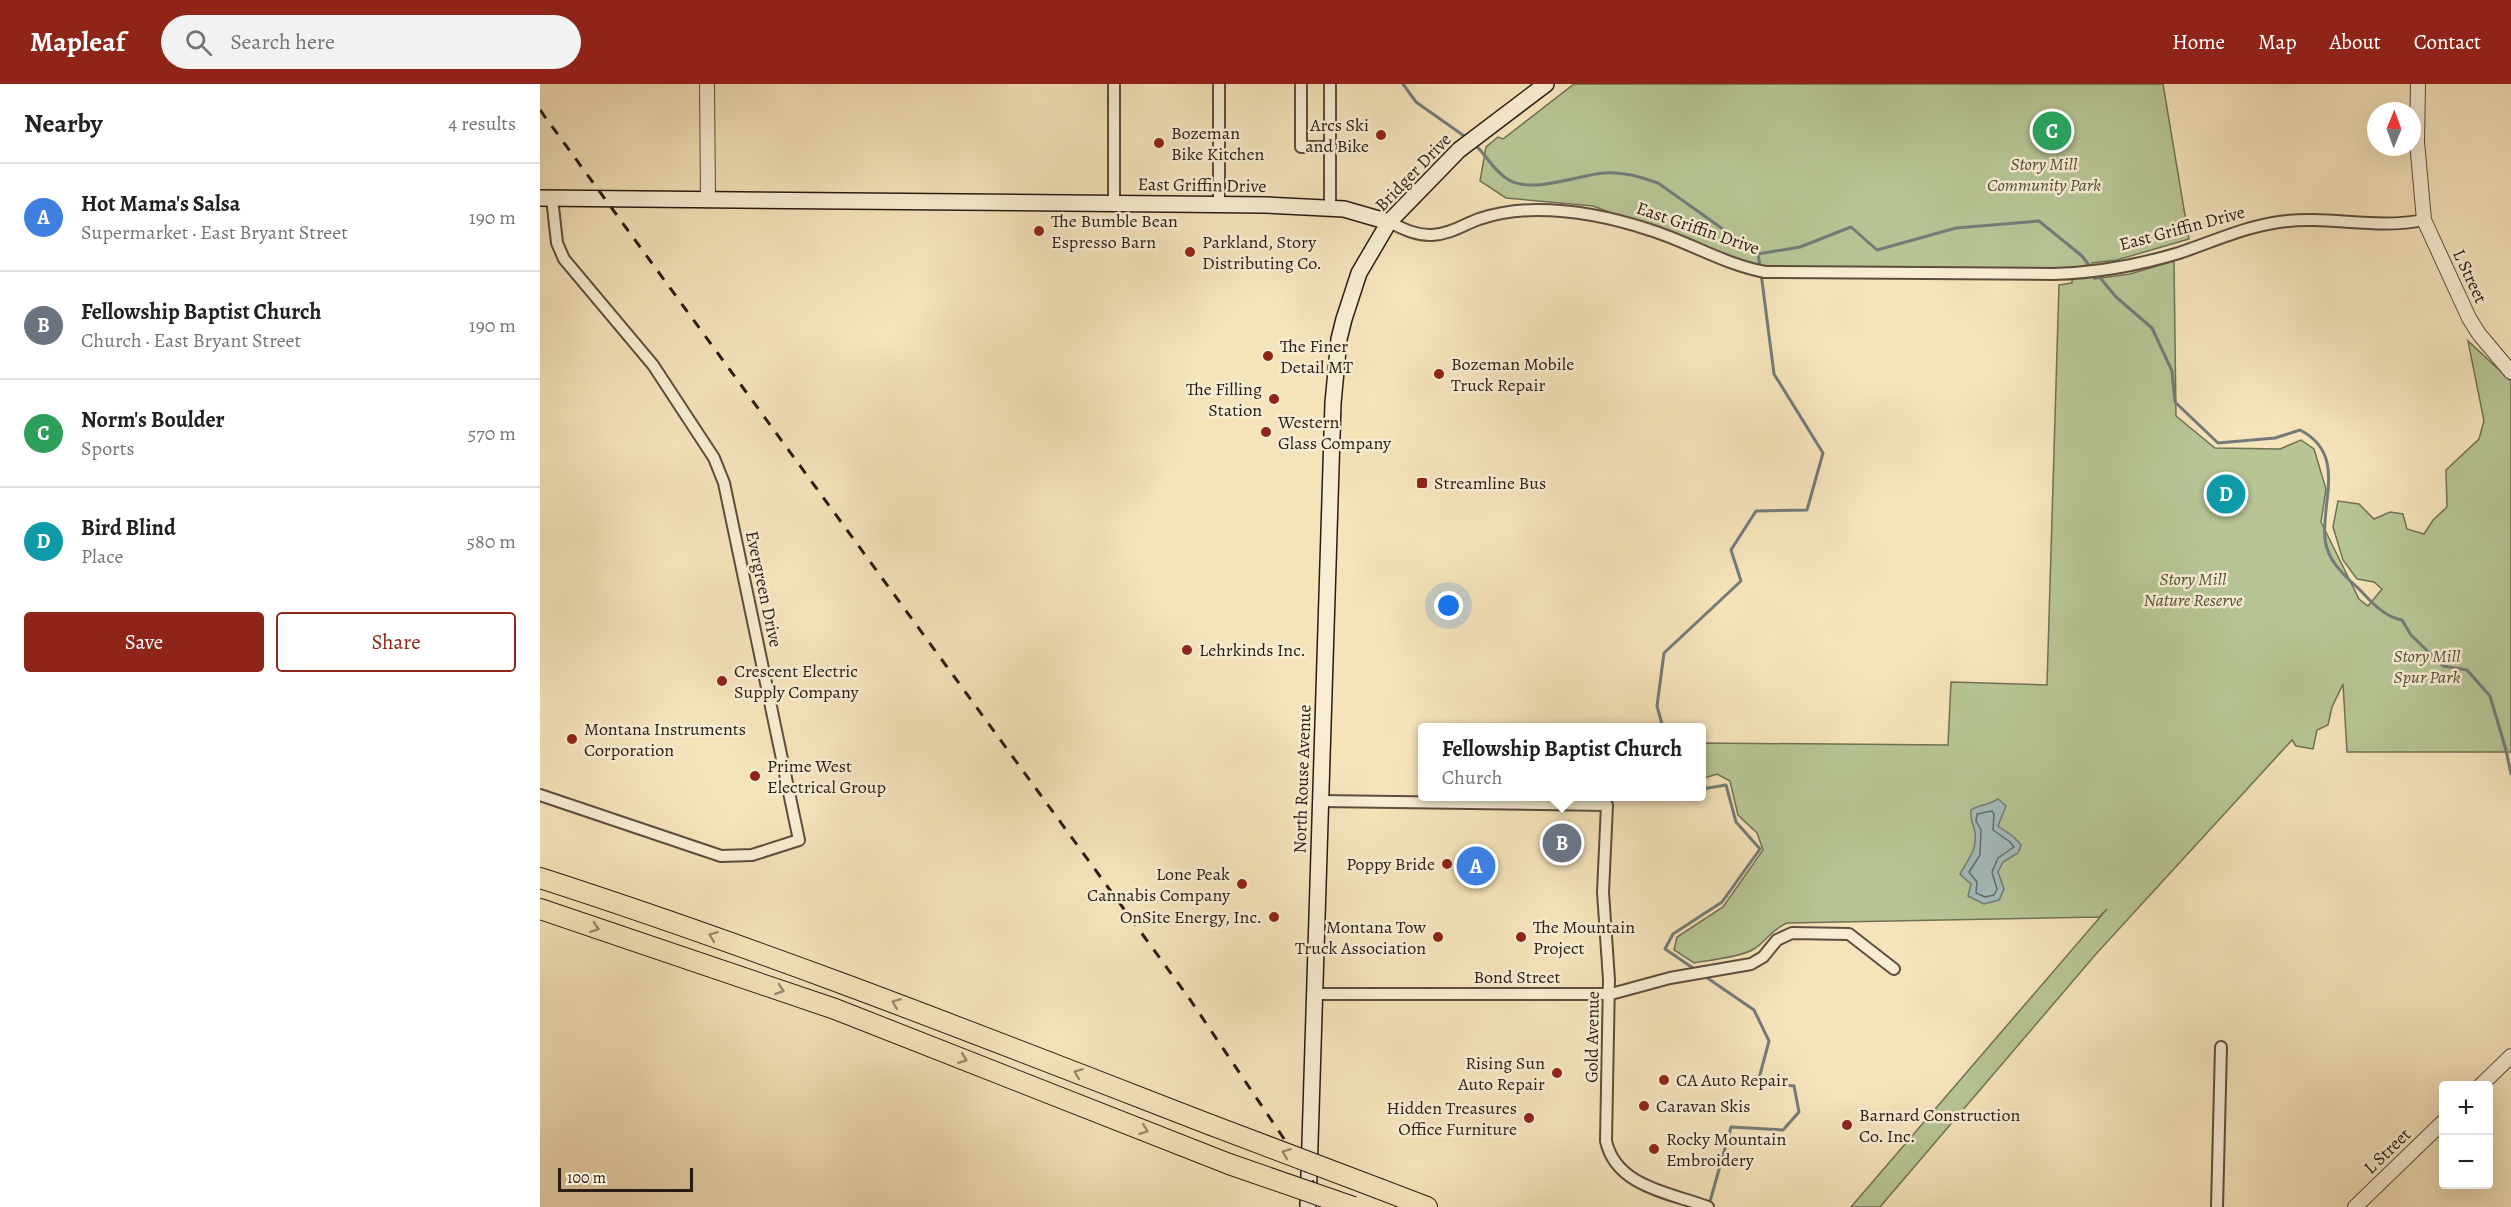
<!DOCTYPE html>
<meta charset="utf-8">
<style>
body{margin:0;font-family:Alegreya,serif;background:#f2f2f2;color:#202124}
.controls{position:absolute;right:18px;bottom:18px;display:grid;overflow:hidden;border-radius:6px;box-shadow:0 6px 24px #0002}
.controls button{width:54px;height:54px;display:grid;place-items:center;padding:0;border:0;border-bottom:2px solid #e0e0e0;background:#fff;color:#202124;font:30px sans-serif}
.compass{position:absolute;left:1827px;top:18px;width:54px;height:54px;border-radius:50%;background:#fff;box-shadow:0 6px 24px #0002;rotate:1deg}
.scale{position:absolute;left:18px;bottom:15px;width:135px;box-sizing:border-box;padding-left:6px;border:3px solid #2a1b13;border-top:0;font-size:16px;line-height:21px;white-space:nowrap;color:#2a1b13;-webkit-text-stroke:4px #f8edd2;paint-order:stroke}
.you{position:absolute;left:909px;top:522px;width:21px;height:21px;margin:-15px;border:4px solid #fff;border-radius:50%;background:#1a73e8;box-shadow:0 0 0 9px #1a73e833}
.badge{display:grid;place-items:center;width:39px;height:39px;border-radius:50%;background:#8f2418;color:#fff;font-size:20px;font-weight:700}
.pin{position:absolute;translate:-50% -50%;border:3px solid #fff;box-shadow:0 2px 6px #0006}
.popup{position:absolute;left:878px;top:639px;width:288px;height:78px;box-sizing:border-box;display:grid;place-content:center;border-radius:6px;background:#fff;filter:drop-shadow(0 2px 4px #0005);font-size:20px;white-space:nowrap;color:#757577}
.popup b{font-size:22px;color:#202124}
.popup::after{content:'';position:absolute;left:50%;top:100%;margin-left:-12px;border:12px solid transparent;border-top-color:#fff}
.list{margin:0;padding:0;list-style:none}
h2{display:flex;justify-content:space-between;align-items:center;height:78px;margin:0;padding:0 24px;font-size:26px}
h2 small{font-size:20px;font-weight:400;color:#757577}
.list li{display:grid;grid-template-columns:39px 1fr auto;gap:18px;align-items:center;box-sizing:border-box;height:108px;padding:0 24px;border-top:2px solid #e0e0e0}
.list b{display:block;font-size:22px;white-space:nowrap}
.list p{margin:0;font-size:20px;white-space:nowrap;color:#757577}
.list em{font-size:20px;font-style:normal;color:#757577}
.actions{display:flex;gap:12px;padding:18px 24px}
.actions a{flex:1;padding:14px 0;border:2px solid #8f2418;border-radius:6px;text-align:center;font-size:21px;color:#8f2418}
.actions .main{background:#8f2418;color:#fff}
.icon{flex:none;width:33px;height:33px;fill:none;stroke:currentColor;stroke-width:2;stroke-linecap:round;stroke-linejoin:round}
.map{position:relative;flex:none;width:1971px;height:1123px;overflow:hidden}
header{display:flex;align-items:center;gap:36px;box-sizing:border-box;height:84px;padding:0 30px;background:#8f2418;color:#fff}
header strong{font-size:28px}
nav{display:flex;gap:33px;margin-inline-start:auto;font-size:21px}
.search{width:420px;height:54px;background:#f2f2f2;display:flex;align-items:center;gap:15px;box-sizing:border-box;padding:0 21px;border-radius:33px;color:#757577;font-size:22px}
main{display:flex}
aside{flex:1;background:#fff}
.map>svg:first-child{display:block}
.green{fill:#b7c594;stroke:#707054;stroke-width:1.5}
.water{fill:#a3bbbc;stroke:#737b78;stroke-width:1.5}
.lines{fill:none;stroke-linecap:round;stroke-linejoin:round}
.shore{stroke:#666b68;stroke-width:1.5}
.stream{stroke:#737b78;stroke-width:3}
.minor-casing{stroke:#5d4d3d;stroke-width:14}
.tertiary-casing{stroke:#5d4d3d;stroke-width:16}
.secondary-casing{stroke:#2a1b13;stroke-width:18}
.motorway-casing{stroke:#2a1b13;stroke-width:22}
.minor{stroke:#f8edd2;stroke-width:10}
.tertiary{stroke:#f8edd2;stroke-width:14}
.secondary{stroke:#f8edd2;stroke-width:15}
.motorway{stroke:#f5e3ba;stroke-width:20}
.rail{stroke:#2a1b13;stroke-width:3;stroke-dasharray:10 10;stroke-linecap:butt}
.motorway-bridge-casing{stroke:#2a1b13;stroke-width:22;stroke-linecap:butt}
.motorway-bridge{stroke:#f5e3ba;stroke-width:20}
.oneway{stroke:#9a896f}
.poi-dot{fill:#8f2418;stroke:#f8edd2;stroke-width:2}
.labels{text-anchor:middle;stroke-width:5;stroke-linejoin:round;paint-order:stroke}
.poi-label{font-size:18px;fill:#2a1b13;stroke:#f8edd2;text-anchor:start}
.park-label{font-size:18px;font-style:italic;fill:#544e3a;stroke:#f8edd2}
.street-label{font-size:18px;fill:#2a1b13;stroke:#f8edd2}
</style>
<header>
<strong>Mapleaf</strong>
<div class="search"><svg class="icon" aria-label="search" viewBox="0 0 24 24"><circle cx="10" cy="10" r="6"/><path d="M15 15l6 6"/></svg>Search here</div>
<nav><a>Home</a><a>Map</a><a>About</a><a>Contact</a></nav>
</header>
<main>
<aside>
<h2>Nearby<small>4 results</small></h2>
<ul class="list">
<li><span class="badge" style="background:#3f7fe0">A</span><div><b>Hot Mama's Salsa</b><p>Supermarket · East Bryant Street</p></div><em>190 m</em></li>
<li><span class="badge" style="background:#6b7280">B</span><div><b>Fellowship Baptist Church</b><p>Church · East Bryant Street</p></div><em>190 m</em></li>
<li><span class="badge" style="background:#2e9e5b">C</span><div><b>Norm's Boulder</b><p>Sports</p></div><em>570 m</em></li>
<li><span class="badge" style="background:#0f9aa8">D</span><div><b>Bird Blind</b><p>Place</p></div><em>580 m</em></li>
</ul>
<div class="actions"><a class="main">Save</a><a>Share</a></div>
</aside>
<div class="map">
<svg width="1971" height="1123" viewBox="0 0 1971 1123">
<rect width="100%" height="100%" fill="#f5e3ba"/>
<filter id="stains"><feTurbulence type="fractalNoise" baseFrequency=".00333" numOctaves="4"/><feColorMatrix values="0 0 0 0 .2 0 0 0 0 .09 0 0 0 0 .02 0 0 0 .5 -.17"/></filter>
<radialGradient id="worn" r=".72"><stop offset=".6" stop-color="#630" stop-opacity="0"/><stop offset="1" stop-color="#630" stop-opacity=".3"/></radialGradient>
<!-- green -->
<path class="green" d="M 1034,0 L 1623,0 L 1649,155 L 1577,176 L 1552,179 L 1554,195 L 1590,190 L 1634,177 L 1636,332 L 1675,364 L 1740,365 L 1761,356 L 1774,365 L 1786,405 L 1781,438 L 1819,515 L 1828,522 L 1842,505 L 1834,498 L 1817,495 L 1803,476 L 1793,443 L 1798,417 L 1819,420 L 1834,435 L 1850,428 L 1863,430 L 1867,445 L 1884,450 L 1893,436 L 1907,423 L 1906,386 L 1939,355 L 1944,337 L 1928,257 L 1971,297 L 1971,668 L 1807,668 L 1803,600 L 1792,623 L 1788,641 L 1777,646 L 1773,665 L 1756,662 L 1752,656 L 1556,870 L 1340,1123 L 1311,1123 L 1567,825 L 1559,833 L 1247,839 C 1229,847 1228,856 1214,865 C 1201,873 1171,876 1154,879 L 1134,866 L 1137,853 L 1183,823 L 1223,766 L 1217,749 L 1198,731 L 1190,697 L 1177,690 L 1162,695 L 1162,659 L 1408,661 L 1411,598 L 1507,601 L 1519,201 L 1532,199 L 1532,185 L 1231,184 L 1205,180 L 1053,122 L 966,114 L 940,97 L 946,63 L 958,53 L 963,55 Z"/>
<!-- water -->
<path class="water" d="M 1458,715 L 1466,722 L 1458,742 L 1474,753 L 1481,761 L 1478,769 L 1463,778 L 1458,788 L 1464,805 L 1459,816 L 1444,820 L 1428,812 L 1431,800 L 1420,790 C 1428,775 1437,767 1435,749 C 1434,739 1430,740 1431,726 C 1440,720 1447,722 1458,715 Z"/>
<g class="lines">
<!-- shore -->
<path class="shore" d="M 1452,727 L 1454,730 L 1453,746 L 1470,758 L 1474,763 L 1458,774 L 1452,788 L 1457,805 L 1454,811 L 1445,813 L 1436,809 L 1437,798 L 1429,788 L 1440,771 L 1441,746 L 1436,737 L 1437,730 Z"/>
<!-- stream -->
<path class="stream" d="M 863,0 L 876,18 L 927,54
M 934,60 C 947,71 954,88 969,96 C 993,110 1038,91 1064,89 C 1082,87 1102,93 1118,99 L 1218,170 L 1260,163 L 1311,143 L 1337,166 L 1416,144 L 1499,137 L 1542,172 L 1552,185
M 1218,170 L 1220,183
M 1557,190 L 1576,213 L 1612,244 L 1632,287 L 1635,318 L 1678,359 L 1735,354 L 1760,346 C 1807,370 1781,417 1785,455 C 1787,477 1805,492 1821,507 C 1832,519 1845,533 1862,536 L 1871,551 L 1903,582 L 1927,586 L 1950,612 L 1966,666 L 1971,690
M 1123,644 L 1117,622 L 1124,569 L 1201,497 L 1191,466 L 1216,427 L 1267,426 L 1283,369 L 1234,290 L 1221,189
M 1156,886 L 1125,865 L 1133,850 L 1182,818 L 1220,765 L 1196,738 L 1186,701 L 1162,705
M 1163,891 L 1214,926 L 1229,957 L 1218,998 L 1254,1002 L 1259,1028 L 1243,1046 L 1191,1043 L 1169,1121"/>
<defs>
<path id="minor" d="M 574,0 L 574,119
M 679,0 L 679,120
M 761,0 L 761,63 L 791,63
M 790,123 L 790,0
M 849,138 C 862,144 876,152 892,151 C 910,150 923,141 939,135 C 957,129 978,126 997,126 C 1035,126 1074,134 1110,146 C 1149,158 1183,180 1225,188 L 1513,190 C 1554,189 1599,181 1639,169 C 1672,158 1704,143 1739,138 C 1788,131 1835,146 1884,136
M 0,711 L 181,772 L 212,771 L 259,756 L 184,399 L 174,374 L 113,281 L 24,175 L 17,159 L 12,114
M 780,717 L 1067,721 L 1063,808 L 1069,896 L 1066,1057 C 1076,1103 1131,1109 1168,1123
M 775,910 L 1071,910 L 1130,894 L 1211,880 L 1223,873 L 1237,856 L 1252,849 L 1309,850 L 1354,885
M 1677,1123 L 1681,963"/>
<path id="tertiary" d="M 167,0 L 168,115
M 1878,0 L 1877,58 L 1884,136 L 1929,234 L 1939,250 L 1971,288
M 1940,1002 L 1971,972
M 1815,1123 L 1904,1037"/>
<path id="secondary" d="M 0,114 L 725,121 L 804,125 L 849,138
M 768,1123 L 793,319 L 799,255 L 804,235 L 819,189 L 849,138 L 919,66 L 1006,0"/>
<path id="motorway" d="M 0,794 C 227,867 449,955 671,1041
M 0,825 L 295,925 L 689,1080
M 840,1105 L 887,1123"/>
</defs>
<!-- minor casing -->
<use href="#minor" class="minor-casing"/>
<!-- tertiary casing -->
<use href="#tertiary" class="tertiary-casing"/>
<!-- secondary casing -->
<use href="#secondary" class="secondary-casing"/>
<!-- motorway casing -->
<use href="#motorway" class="motorway-casing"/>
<!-- minor -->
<use href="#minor" class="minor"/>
<!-- tertiary -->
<use href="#tertiary" class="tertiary"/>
<!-- secondary -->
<use href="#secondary" class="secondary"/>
<!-- motorway -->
<use href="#motorway" class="motorway"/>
<!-- rail -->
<path class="rail" d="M 0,26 L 649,914 L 790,1123"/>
<defs>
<path id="motorway-bridge" d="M 671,1041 L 840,1105
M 689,1080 L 813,1123"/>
</defs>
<!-- motorway-bridge casing -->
<use href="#motorway-bridge" class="motorway-bridge-casing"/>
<!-- motorway-bridge -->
<use href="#motorway-bridge" class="motorway-bridge"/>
</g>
<!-- one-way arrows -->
<defs><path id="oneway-chevron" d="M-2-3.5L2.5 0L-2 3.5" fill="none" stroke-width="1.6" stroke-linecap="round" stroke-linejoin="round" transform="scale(1.5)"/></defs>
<g class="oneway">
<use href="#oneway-chevron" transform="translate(55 844) rotate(19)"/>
<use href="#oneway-chevron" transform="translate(173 852) rotate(-160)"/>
<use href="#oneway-chevron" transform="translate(240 906) rotate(19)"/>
<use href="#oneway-chevron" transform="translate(356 919) rotate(-159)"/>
<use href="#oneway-chevron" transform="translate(423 975) rotate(21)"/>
<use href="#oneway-chevron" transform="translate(538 989) rotate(-159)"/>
<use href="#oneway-chevron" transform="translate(604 1046) rotate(21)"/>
<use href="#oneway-chevron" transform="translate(746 1069) rotate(-159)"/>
</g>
<!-- markers -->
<g class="poi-dot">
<circle cx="841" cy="51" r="6"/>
<circle cx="619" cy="59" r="6"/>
<circle cx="499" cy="147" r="6"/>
<circle cx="650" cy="168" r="6"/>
<circle cx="728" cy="272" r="6"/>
<circle cx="899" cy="290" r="6"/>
<circle cx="734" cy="315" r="6"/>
<circle cx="726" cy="348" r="6"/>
<rect x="876" y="393" width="12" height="12" rx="3"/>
<circle cx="647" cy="566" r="6"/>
<circle cx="182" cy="597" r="6"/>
<circle cx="32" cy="655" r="6"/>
<circle cx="215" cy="692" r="6"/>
<circle cx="907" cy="780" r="6"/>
<circle cx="702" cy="800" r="6"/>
<circle cx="734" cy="833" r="6"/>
<circle cx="898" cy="853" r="6"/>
<circle cx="981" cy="853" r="6"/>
<circle cx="1017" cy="989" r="6"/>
<circle cx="1124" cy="996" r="6"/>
<circle cx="1104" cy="1022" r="6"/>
<circle cx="989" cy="1034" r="6"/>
<circle cx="1307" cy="1041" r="6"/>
<circle cx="1114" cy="1065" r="6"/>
</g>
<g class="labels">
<!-- poi labels -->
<g class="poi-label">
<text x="829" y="47" text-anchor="end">Arcs Ski<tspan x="829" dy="21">and Bike</tspan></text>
<text x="631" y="55">Bozeman<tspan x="631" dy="21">Bike Kitchen</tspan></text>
<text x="511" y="143">The Bumble Bean<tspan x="511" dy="21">Espresso Barn</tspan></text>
<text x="662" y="164">Parkland, Story<tspan x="662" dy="21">Distributing Co.</tspan></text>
<text x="740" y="268">The Finer<tspan x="740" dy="21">Detail MT</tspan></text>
<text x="911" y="286">Bozeman Mobile<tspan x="911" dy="21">Truck Repair</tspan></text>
<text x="722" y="311" text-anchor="end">The Filling<tspan x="722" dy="21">Station</tspan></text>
<text x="738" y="344">Western<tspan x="738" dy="21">Glass Company</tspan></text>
<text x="894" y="405">Streamline Bus</text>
<text x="659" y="572">Lehrkinds Inc.</text>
<text x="194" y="593">Crescent Electric<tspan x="194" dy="21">Supply Company</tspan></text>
<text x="44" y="651">Montana Instruments<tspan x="44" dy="21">Corporation</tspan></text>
<text x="227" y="688">Prime West<tspan x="227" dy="21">Electrical Group</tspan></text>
<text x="895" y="786" text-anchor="end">Poppy Bride</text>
<text x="690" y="796" text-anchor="end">Lone Peak<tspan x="690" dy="21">Cannabis Company</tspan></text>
<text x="722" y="839" text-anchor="end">OnSite Energy, Inc.</text>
<text x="886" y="849" text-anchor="end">Montana Tow<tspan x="886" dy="21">Truck Association</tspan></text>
<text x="993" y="849">The Mountain<tspan x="993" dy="21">Project</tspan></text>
<text x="1005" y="985" text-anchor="end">Rising Sun<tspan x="1005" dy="21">Auto Repair</tspan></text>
<text x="1136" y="1002">CA Auto Repair</text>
<text x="1116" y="1028">Caravan Skis</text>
<text x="977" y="1030" text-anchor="end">Hidden Treasures<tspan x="977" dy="21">Office Furniture</tspan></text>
<text x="1319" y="1037">Barnard Construction<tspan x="1319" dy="21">Co. Inc.</tspan></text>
<text x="1126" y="1061">Rocky Mountain<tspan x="1126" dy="21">Embroidery</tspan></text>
</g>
<!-- park labels -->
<g class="park-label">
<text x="1504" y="86">Story Mill<tspan x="1504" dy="21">Community Park</tspan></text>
<text x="1653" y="501">Story Mill<tspan x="1653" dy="21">Nature Reserve</tspan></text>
<text x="1887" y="578">Story Mill<tspan x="1887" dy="21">Spur Park</tspan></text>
</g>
<!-- street labels -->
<g class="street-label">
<text transform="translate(873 88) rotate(-46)" y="6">Bridger Drive</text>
<text transform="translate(662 101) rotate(1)" y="6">East Griffin Drive</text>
<text transform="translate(1158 144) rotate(19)" y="6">East Griffin Drive</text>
<text transform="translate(1642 144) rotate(-15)" y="6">East Griffin Drive</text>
<text transform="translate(1930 192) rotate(65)" y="6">L Street</text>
<text transform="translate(224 505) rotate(78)" y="6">Evergreen Drive</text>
<text transform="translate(762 695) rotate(-88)" y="6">North Rouse Avenue</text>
<text x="977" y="899">Bond Street</text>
<text transform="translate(1052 953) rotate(-89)" y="6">Gold Avenue</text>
<text transform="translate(1847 1067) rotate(-44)" y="6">L Street</text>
</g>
</g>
<rect width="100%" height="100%" filter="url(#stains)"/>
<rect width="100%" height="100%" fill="url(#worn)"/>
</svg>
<div class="controls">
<button>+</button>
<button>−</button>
</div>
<svg class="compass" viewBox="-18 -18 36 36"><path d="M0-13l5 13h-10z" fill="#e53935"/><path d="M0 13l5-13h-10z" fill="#757577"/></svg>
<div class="scale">100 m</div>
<div class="you"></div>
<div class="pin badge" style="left:936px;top:782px;background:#3f7fe0">A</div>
<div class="pin badge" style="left:1022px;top:759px;background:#6b7280">B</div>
<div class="popup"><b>Fellowship Baptist Church</b>Church</div>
<div class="pin badge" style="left:1512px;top:47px;background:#2e9e5b">C</div>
<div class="pin badge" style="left:1686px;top:410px;background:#0f9aa8">D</div>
</div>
</main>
